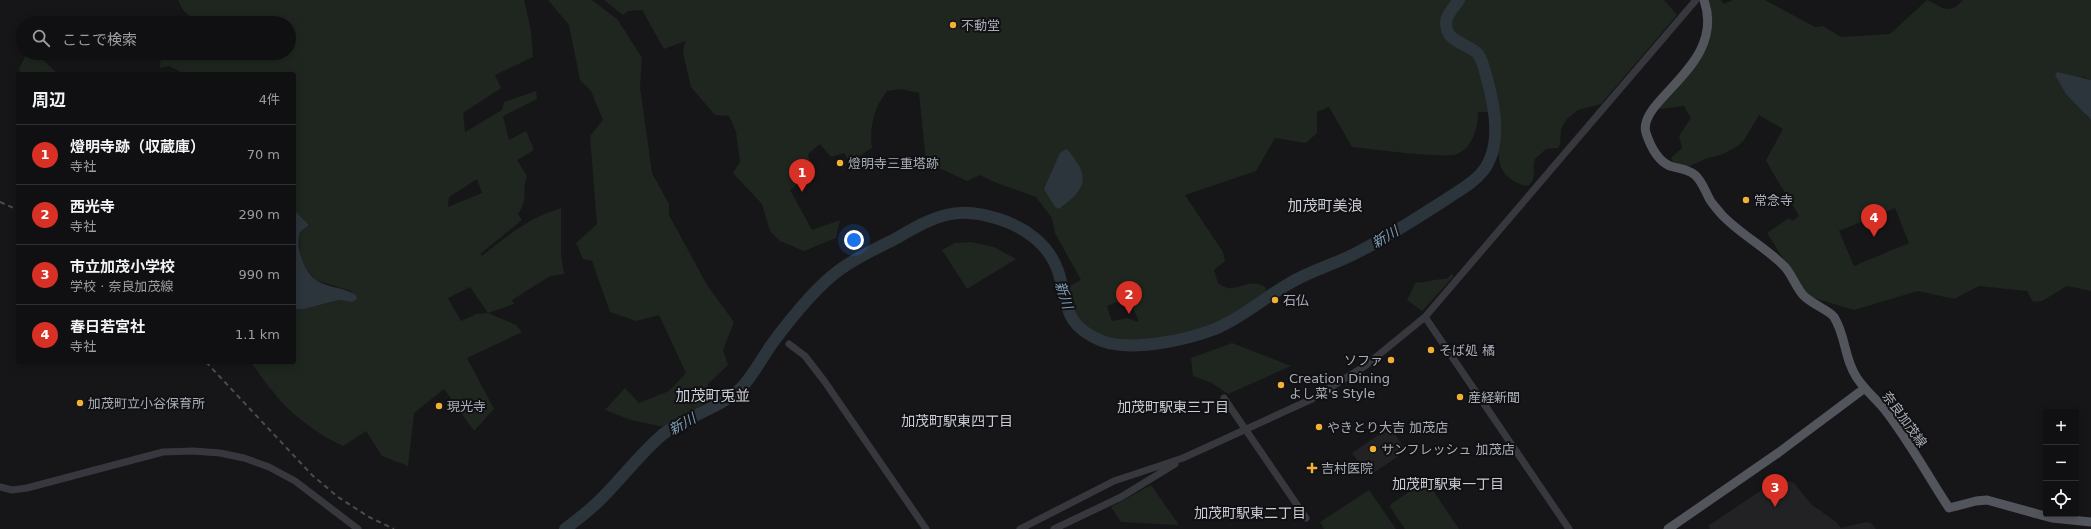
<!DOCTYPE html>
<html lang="ja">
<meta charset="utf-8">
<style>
body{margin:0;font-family:"DejaVu Sans","Noto Sans JP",sans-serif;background:#19191b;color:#f1f3f6}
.controls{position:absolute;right:12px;bottom:12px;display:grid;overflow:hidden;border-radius:4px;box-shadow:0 2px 10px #0003}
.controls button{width:36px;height:36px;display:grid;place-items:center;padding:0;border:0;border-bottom:1px solid #303032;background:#101012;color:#f1f3f6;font:20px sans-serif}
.you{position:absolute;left:854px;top:240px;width:14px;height:14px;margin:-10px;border:3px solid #fff;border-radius:50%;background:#1a73e8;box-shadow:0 0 0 6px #1a73e833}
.badge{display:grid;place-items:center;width:26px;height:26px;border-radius:50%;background:#d93025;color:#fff;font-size:13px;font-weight:700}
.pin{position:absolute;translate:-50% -33px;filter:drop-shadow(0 1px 2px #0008)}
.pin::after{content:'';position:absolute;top:21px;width:14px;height:12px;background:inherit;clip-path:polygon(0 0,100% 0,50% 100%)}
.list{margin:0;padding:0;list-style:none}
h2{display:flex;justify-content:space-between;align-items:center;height:52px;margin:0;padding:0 16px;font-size:17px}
h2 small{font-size:13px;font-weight:400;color:#9c9d9f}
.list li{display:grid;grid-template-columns:26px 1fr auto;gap:12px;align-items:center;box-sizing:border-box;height:60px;padding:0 16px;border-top:1px solid #303032}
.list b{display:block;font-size:15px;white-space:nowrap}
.list p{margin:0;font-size:13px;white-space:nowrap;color:#9c9d9f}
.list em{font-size:13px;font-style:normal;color:#9c9d9f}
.icon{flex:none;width:22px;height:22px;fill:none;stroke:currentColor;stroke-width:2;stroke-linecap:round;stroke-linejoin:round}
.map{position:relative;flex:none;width:2091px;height:529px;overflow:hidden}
.search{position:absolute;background:#101012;box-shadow:0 2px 10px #0003;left:16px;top:16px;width:280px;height:44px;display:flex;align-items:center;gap:10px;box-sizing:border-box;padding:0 14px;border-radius:22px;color:#9c9d9f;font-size:15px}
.panel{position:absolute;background:#101012;box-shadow:0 2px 10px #0003;left:16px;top:72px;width:280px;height:292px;border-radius:4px}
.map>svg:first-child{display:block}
.built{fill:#222225}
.green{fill:#1e261f;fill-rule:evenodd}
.water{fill:#2c353c}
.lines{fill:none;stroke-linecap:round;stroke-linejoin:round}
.river{stroke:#2c353c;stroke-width:12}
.tertiary{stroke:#37383d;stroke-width:7}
.primary{stroke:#53555c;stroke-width:9}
.rail{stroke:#4a4c52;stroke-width:2;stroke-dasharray:5 4;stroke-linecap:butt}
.poi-dot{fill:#f2b134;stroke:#111113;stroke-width:1.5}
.labels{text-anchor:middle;stroke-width:4;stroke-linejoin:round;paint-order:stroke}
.poi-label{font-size:13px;fill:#a8adb8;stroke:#111113;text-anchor:start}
.street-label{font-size:13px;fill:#a8adb8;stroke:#111113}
.water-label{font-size:14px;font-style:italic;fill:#7f9bb3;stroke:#111113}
.neighbourhood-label{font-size:14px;fill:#c9ccd4;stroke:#111113}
.quarter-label{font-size:15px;fill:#c9ccd4;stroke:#111113}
</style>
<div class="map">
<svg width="2091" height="529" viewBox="0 0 2091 529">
<rect width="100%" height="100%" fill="#161618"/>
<!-- built -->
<path class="built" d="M 1390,427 L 1406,451 L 1369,476 L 1352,453 Z
M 1787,481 L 1794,483 L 1811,504 L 1836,522 L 1841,528 L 1866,522 L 1871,523 L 1876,529 L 1710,529 L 1708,526 L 1766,487 L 1771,487 Z"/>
<!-- green -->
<path class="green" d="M 178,0 L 524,0 L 531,30 L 533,57 L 495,75 L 501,88 L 463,113 L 465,132 L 502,110 L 504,102 L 536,91 L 537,99 L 503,116 L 509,140 L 526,131 L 534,150 L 517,160 L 527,176 C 521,193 529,198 518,214 L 522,220 L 480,254 L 482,256 C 507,236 530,217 561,208 L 561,255 L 564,274 L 550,276 L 512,300 L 514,304 L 488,313 L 516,325 L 522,332 L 467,358 L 494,409 L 474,431 L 444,389 L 414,413 L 408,466 L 382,456 L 366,431 L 343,446 C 319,435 291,415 275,394 C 266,384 259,373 251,362 L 294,362 L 294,309 L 304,309 L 339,300 L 352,302 L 351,291 L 315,280 L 301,262 L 299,237 L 301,231 L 309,225 L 294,210 L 294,74 L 185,74 L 169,66 L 160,68 L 161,53 L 289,53 L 289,23 L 197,23 L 183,10 ZM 477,179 L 482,193 L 448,207 L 449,197 ZM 470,287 L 488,313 L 476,314 L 461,321 L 448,298 Z
M 548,0 L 592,0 L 618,20 L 642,58 L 640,87 L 652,173 L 669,204 L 669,215 L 707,285 L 734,322 L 723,350 L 728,365 L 708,384 L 707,403 L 664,427 L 631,420 L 605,410 L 625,388 L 639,403 L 669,391 L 686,373 L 659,315 L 636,321 L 610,312 L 592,261 L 583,259 L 576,243 L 597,224 L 590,136 L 603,120 L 591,91 L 580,80 L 569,25 Z
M 604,0 L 1664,0 L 1677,15 L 1601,104 L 1578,110 L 1566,120 L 1561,129 L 1560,145 L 1558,148 L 1546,149 L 1535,159 C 1532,166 1536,178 1531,183 C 1528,187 1524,186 1520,184 C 1496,174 1500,160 1497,139 C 1495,130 1491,121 1488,112 L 1478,112 C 1478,126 1473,148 1457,154 C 1443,159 1372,149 1352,147 L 1329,107 L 1317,112 L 1317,133 L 1306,143 L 1275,138 L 1256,171 L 1185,195 L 1223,252 L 1225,261 L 1214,270 L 1218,283 C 1220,285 1224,287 1227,288 C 1240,290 1252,277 1266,288 L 1264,298 C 1250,307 1235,317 1220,325 C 1194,338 1135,348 1106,341 C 1096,338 1075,318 1071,309 C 1068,303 1067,294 1066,288 L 1081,280 L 1055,233 L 1052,218 L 1036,197 L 994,182 L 980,175 L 967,181 L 926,162 L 919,93 L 901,89 L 887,91 C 874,108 869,127 872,148 L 850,162 L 844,153 L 831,157 L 820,144 L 808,154 L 812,173 L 790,190 L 812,230 L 840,220 L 836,238 L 804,251 L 780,241 L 770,231 L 762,204 L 733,173 L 740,162 L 736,132 L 729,116 L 715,115 L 691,87 L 683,53 L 685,41 L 664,49 L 642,10 L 628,11 L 623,15 ZM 1121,300 L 1126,308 L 1132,305 L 1139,322 L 1127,318 L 1112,321 L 1107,306 Z
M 1710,0 L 1721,0 L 1724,4 L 1733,0 L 1765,0 L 1815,27 L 1823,26 L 1841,37 L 1890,34 L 1927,0 C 1942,6 1948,17 1963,0 L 2091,0 L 2091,80 L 2083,77 L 2085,115 L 2091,120 L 2091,291 L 2067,286 L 2042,301 L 2033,302 L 2027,291 L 1979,286 L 1954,299 L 1918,291 L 1854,310 L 1807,296 L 1767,233 L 1789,218 L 1793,221 L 1799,216 C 1789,197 1776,180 1766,160 L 1783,129 L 1759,115 L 1744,140 L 1738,146 L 1723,154 L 1705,159 L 1688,167 L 1673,162 L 1671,158 L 1682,148 L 1679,136 L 1691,118 L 1684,106 L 1662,109 L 1656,108 L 1701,56 L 1708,2 ZM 1895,208 L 1909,243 L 1854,266 L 1839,231 Z
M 27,53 L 36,53 L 58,74 L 21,74 L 19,69 Z
M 971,242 L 994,247 L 1016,259 L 967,289 L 942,250 L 955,243 Z
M 1451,274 L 1454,276 L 1422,311 L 1407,300 L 1416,282 C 1421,284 1438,278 1447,279 Z
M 1232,343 L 1291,366 L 1228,394 L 1212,383 L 1193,376 L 1191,358 Z
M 1424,482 L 1428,483 L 1459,529 L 1405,529 L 1390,507 L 1391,504 Z
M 1151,485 L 1179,525 L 1121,522 L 1111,507 Z
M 1369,490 L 1396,529 L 1324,529 L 1320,522 Z"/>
<!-- water -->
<path class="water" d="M 2057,72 L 2091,80 L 2091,120 L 2066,94 L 2055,75 Z
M 1066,149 C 1071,152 1074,159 1078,164 C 1091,185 1075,196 1059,209 L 1055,207 L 1044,189 L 1060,153 Z
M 294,210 L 309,225 C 306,228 302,229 300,233 C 295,246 304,272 316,280 C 327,288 344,287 356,295 L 357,299 L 352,302 L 339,300 L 304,309 L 294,309 Z"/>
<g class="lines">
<!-- river -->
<path class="river" d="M 565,529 C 577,520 590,510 601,499 C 622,478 640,454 662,435 C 687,415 721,409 743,386 C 755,372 763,356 774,341 C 792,317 814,289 838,271 C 855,258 877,248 897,238 C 912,229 929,219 946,215 C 964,210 981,213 999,219 C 1024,227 1049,244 1058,271 C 1069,304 1062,325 1102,341 C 1131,352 1187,340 1215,329 C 1242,318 1265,297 1290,283 C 1312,270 1336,264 1358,252 C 1388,237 1417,218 1445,200 C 1458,191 1474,183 1483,171 C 1502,147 1495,107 1487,79 C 1485,71 1483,61 1478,54 C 1468,43 1446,43 1446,23 C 1446,15 1455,6 1459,0"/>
<!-- tertiary -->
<path class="tertiary" d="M 1425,317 L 1569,529
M 789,344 L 805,356 L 825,382 L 926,529
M 1224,398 L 1306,518
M 0,487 L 12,490 L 27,488 L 163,452 L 193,451 L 220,453 L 244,458 L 269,467 L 295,481 L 358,529
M 1020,529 L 1114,481 L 1183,458 L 1312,399 L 1365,366 L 1425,317 L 1696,0
M 1054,529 L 1121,497 L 1175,464"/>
<!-- primary -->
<path class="primary" d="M 1704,0 C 1727,66 1636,100 1646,133 C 1650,145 1658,161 1670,166 C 1679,169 1688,169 1695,175 C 1702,181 1705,191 1710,200 C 1713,205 1718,210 1722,215 C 1741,235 1767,248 1785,267 C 1792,275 1796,287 1803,295 C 1810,303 1830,311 1834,317 C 1846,336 1844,359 1857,378 C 1865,390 1876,399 1885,410 C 1909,441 1928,476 1949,508 L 1976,501 L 1987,500 L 2052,518 L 2091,522
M 1668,529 L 1778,453 L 1865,388"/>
<!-- rail -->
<path class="rail" d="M 0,202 L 18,210
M 206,362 L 312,475 L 338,497 L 369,517 L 394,529"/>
</g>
<!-- markers -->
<g class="poi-dot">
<circle cx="953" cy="25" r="4"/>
<circle cx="840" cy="163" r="4"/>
<circle cx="1746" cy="200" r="4"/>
<circle cx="1275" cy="300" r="4"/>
<circle cx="1431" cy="350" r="4"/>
<circle cx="1391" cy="360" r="4"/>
<circle cx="1281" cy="385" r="4"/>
<circle cx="1460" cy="397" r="4"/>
<circle cx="80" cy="403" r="4"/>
<circle cx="439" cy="406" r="4"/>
<circle cx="1319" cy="427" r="4"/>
<circle cx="1373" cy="449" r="4"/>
<path d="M1310 462h4v4h4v4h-4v4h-4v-4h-4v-4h4z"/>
</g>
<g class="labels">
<!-- poi labels -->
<g class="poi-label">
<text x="961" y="30">不動堂</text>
<text x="848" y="168">燈明寺三重塔跡</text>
<text x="1754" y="205">常念寺</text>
<text x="1283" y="305">石仏</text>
<text x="1439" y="355">そば処 橘</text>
<text x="1383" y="365" text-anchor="end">ソファ</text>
<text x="1289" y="383">Creation Dining<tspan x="1289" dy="15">よし菜's Style</tspan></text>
<text x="1468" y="402">産経新聞</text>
<text x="88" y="408">加茂町立小谷保育所</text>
<text x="447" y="411">現光寺</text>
<text x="1327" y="432">やきとり大吉 加茂店</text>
<text x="1381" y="454">サンフレッシュ 加茂店</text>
<text x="1321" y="473">吉村医院</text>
</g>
<!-- street labels -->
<g class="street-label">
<text transform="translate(1905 419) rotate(54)" y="5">奈良加茂線</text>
</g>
<!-- water labels -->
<g class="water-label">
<text transform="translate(1385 237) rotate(-31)" y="5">新川</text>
<text transform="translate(1064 295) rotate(72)" y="5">新川</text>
<text transform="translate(682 424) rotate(-29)" y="5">新川</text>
</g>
<!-- neighbourhood labels -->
<g class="neighbourhood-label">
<text x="1173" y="412">加茂町駅東三丁目</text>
<text x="957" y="426">加茂町駅東四丁目</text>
<text x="1448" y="489">加茂町駅東一丁目</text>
<text x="1250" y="518">加茂町駅東二丁目</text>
</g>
<!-- quarter labels -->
<g class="quarter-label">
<text x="1325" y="211">加茂町美浪</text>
<text x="713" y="401">加茂町兎並</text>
</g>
</g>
</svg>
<div class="controls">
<button>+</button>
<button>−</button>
<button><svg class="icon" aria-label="locate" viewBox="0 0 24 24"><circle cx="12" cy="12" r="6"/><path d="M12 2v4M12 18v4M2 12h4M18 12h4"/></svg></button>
</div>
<div class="you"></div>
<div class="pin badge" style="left:802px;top:192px">1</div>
<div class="pin badge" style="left:1129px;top:314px">2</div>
<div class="pin badge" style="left:1775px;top:507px">3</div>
<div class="pin badge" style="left:1874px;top:237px">4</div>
<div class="search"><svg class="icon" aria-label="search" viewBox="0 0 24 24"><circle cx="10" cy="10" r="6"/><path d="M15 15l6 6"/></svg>ここで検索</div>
<section class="panel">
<h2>周辺<small>4件</small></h2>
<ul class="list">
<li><span class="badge">1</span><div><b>燈明寺跡（収蔵庫）</b><p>寺社</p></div><em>70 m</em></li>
<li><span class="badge">2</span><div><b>西光寺</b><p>寺社</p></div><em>290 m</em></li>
<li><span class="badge">3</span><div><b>市立加茂小学校</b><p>学校 · 奈良加茂線</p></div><em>990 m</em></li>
<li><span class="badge">4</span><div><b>春日若宮社</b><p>寺社</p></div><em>1.1 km</em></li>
</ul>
</section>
</div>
